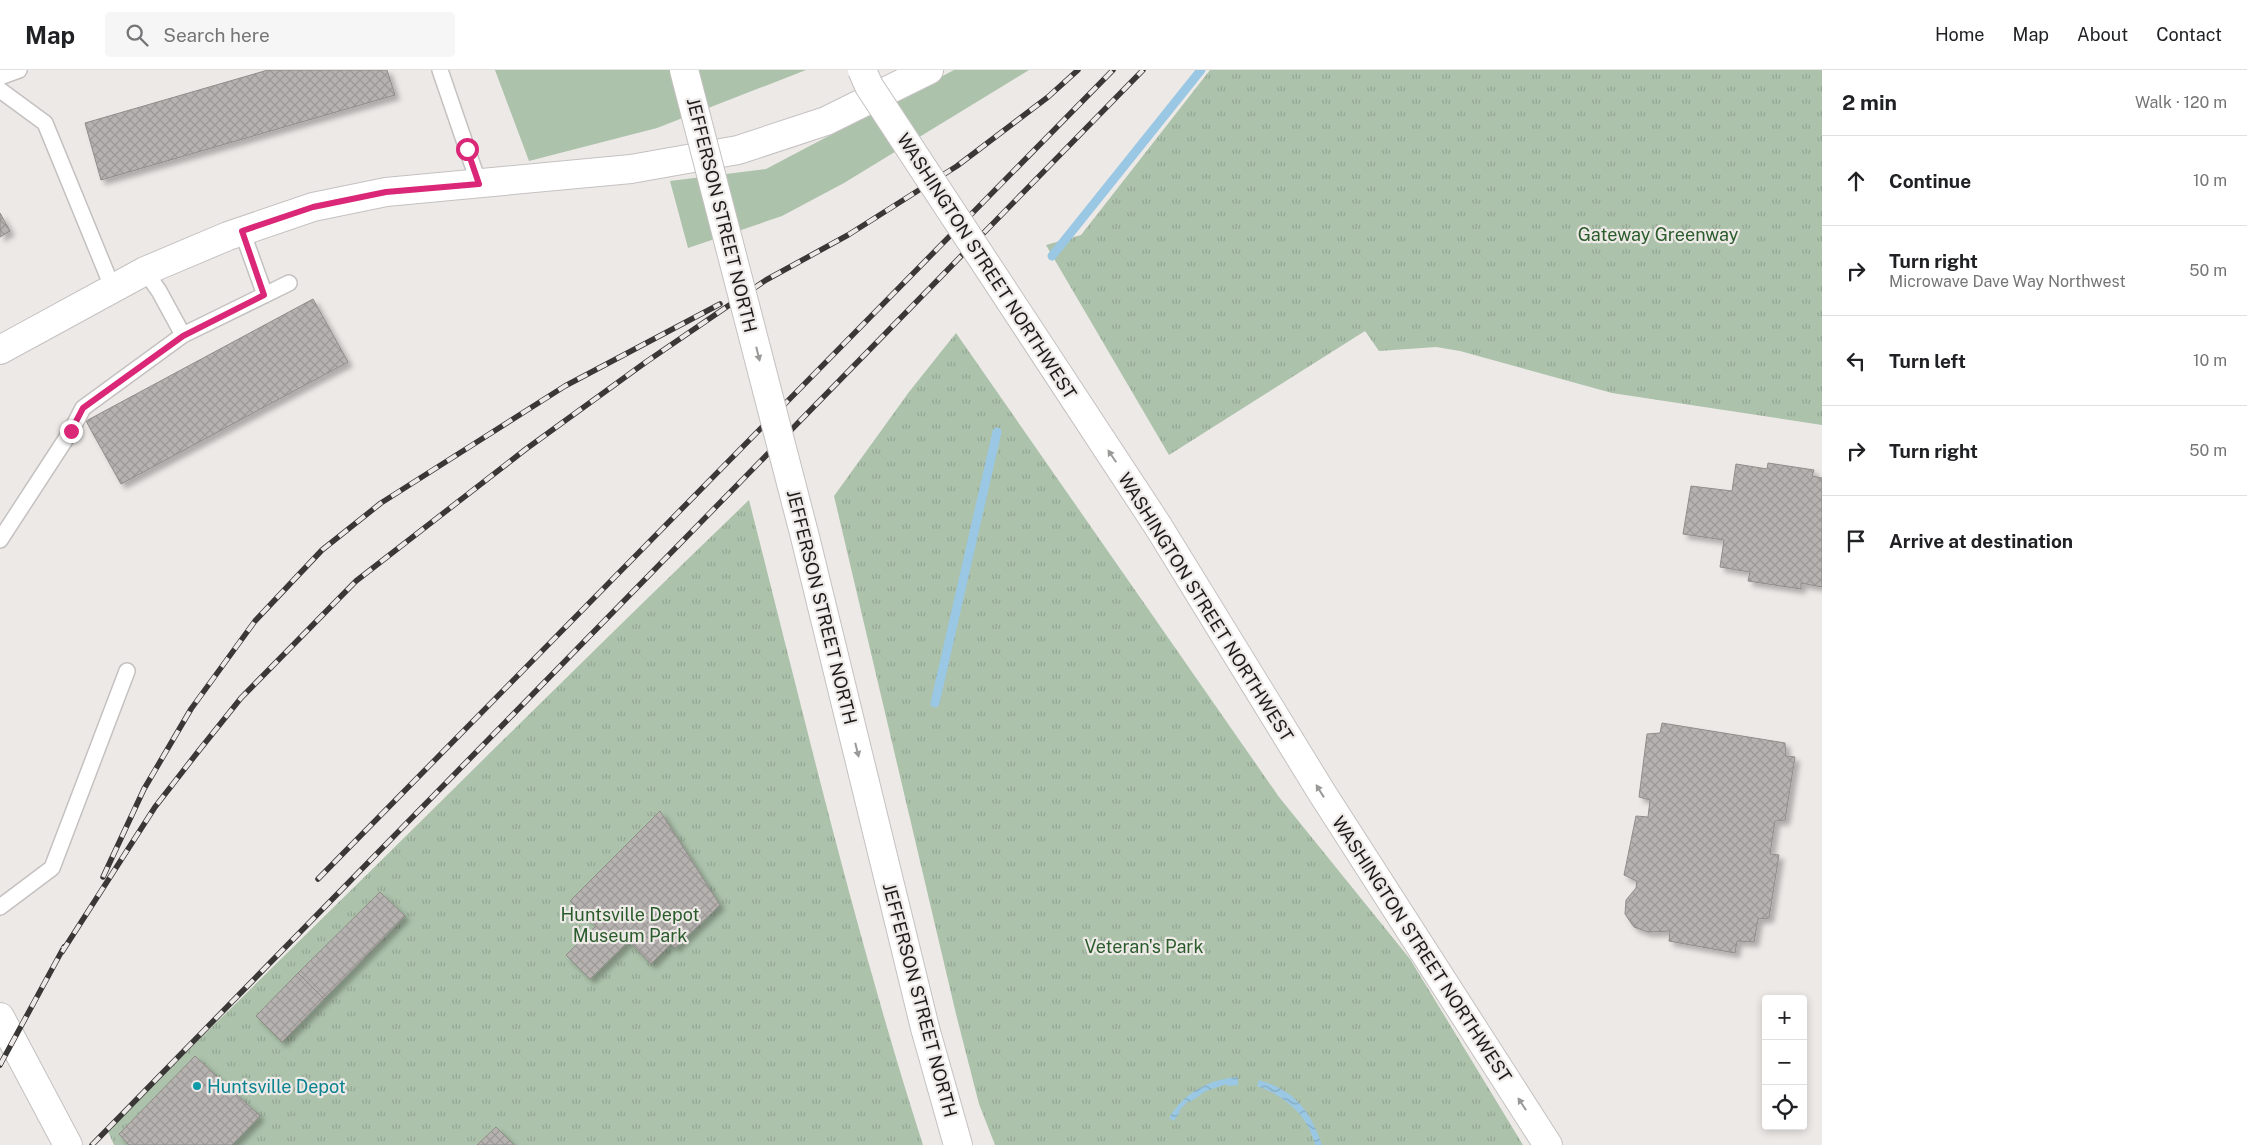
<!DOCTYPE html>
<meta charset="utf-8">
<style>
:root{--surface:#fff;--page:#f6f6f6;--text:#202124;--muted:#757577;--line:#e0e0e0}
body{margin:0;font-family:"Public Sans",sans-serif;background:var(--page);color:var(--text)}
.controls{position:absolute;right:15px;bottom:15px;display:grid;overflow:hidden;border-radius:5px;box-shadow:0 2px 8px #0003}
.controls button{width:45px;height:45px;display:grid;place-items:center;padding:0;border:0;border-bottom:1px solid var(--line);background:var(--surface);color:var(--text);font:25px sans-serif}
.stop{position:absolute;width:15px;height:15px;margin:-11px;border:4px solid #db2777;border-radius:50%;background:#fff}
.stop.end{background:#db2777;border-color:#fff;box-shadow:0 1px 5px #0008}
.list{margin:0;padding:0;list-style:none}
h2{display:flex;justify-content:space-between;align-items:center;height:65px;margin:0;padding:0 20px;font-size:21px}
h2 small{font-size:16px;font-weight:400;color:var(--muted)}
.list li{display:grid;grid-template-columns:32px 1fr auto;gap:15px;align-items:center;box-sizing:border-box;height:90px;padding:0 20px;border-top:1px solid var(--line)}
.list b{display:block;font-size:19px;white-space:nowrap}
.list p{margin:0;font-size:16px;white-space:nowrap;color:var(--muted)}
.list em{font-size:16px;font-style:normal;color:var(--muted)}
.icon{flex:none;width:28px;height:28px;fill:none;stroke:currentColor;stroke-width:2;stroke-linecap:round;stroke-linejoin:round}
.map{position:relative;flex:none;width:1822px;height:1075px;overflow:hidden}
header{display:flex;align-items:center;gap:30px;box-sizing:border-box;height:70px;padding:0 25px;background:var(--surface);border-bottom:1px solid var(--line)}
header strong{font-size:24px}
nav{display:flex;gap:28px;margin-inline-start:auto;font-size:18px}
.search{width:350px;height:45px;background:var(--page);display:flex;align-items:center;gap:12px;box-sizing:border-box;padding:0 18px;border-radius:5px;color:var(--muted);font-size:19px}
main{display:flex}
aside{flex:1;background:var(--surface)}
.map>svg:first-child{display:block}
.green{fill:#acc2ab}
.park{fill:url(#park-tufts)}
.water{fill:url(#water-waves)}
.lines{fill:none;stroke-linecap:round;stroke-linejoin:round}
.stream{stroke:#9ac7e3;stroke-width:9}
.building{fill:url(#building-cross-hatch);stroke:#908c8a;filter:url(#shadow)}
.lane-casing{stroke:#c5c1c0;stroke-width:18}
.street-casing{stroke:#c5c1c0;stroke-width:30}
.secondary-casing{stroke:#c5c1c0;stroke-width:30}
.lane{stroke:#fff;stroke-width:15}
.street{stroke:#fff;stroke-width:28}
.secondary{stroke:#fff;stroke-width:28}
.rail-casing{stroke:#3a3837;stroke-width:5.5}
.rail{stroke:#ede9e7;stroke-width:4;stroke-dasharray:11;stroke-linecap:butt}
.secondary-bridge-casing{stroke:#c5c1c0;stroke-width:30;stroke-linecap:butt}
.secondary-bridge{stroke:#fff;stroke-width:28}
.oneway{fill:#999998}
.route{stroke:#db2777;stroke-width:6}
.culture-dot{fill:#0f9aa8;stroke:#ede9e7;stroke-width:2}
.labels{text-anchor:middle;dominant-baseline:central;stroke-width:4.5;stroke-linejoin:round;paint-order:stroke}
.street-label{font-size:18px;fill:#1d1c1b;stroke:#ede9e7}
.park-label{font-size:18px;fill:#2a5b2b;stroke:#ede9e7}
.culture-label{font-size:18px;fill:#0d838f;stroke:#ede9e7;text-anchor:start}
</style>
<header>
<strong>Map</strong>
<div class="search"><svg class="icon" aria-label="search" viewBox="0 0 24 24"><circle cx="10" cy="10" r="6"/><path d="M15 15l6 6"/></svg>Search here</div>
<nav><a>Home</a><a>Map</a><a>About</a><a>Contact</a></nav>
</header>
<main>
<div class="map">
<svg width="1822" height="1075" viewBox="0 0 1822 1075">
<defs>
<pattern id="park-tufts" width="24" height="20" patternUnits="userSpaceOnUse" patternTransform="scale(1.25)"><rect width="24" height="20" fill="#acc2ab"/><path d="M3 7l-1-3M5 7V3M7 7l1-3M15 17l-1-3M17 17v-4M19 17l1-3" fill="none" stroke="#94a693"/></pattern>
<pattern id="water-waves" width="16" height="10" patternUnits="userSpaceOnUse" patternTransform="scale(1.25)"><rect width="16" height="10" fill="#9ac7e3"/><path d="M0 5q4-4 8 0t8 0" fill="none" stroke="#84aac2"/></pattern>
<pattern id="building-cross-hatch" width="8" height="8" patternUnits="userSpaceOnUse" patternTransform="scale(1.25)"><rect width="8" height="8" fill="#b5b2b0"/><path d="M0 0l8 8M0 8l8-8" fill="none" stroke="#9b9897"/></pattern>
<filter id="shadow"><feDropShadow dx="4.5" dy="4.5" stdDeviation="2.5" flood-color="#0004"/></filter>
</defs>
<rect width="100%" height="100%" fill="#ede9e7"/>
<path class="green" d="M 495,0 L 806,0 L 657,58 L 529,91 Z
M 954,0 L 1029,0 L 844,113 L 782,146 L 688,178 L 670,111 L 766,99 Z"/>
<path class="park" d="M 1210,0 L 1822,0 L 1822,355 L 1612,323 L 1460,281 L 1436,277 L 1379,281 L 1365,261 L 1169,385 L 1046,175 L 1081,165 Z
M 956,263 L 1279,727 L 1410,889 L 1523,1075 L 995,1075 L 979,1034 L 956,944 L 834,426 L 909,322 Z
M 749,430 C 804,646 855,863 923,1075 L 114,1075 L 107,1059 C 322,851 533,638 749,430 Z"/>
<path class="water" d="M 1238,1007 L 1238,1015 L 1227,1016 L 1227,1014 L 1206,1021 L 1190,1032 L 1188,1031 L 1179,1041 L 1180,1042 L 1174,1051 L 1169,1048 C 1184,1023 1209,1009 1238,1007 Z
M 1259,1010 C 1295,1021 1310,1040 1322,1075 L 1315,1075 C 1308,1045 1285,1026 1257,1016 Z"/>
<g class="lines">
<path class="stream" d="M 1052,186 L 1201,0
M 935,633 L 997,362"/>
</g>
<path class="building" d="M 268,0 L 387,0 L 395,25 L 101,110 L 85,53 Z
M 0,143 L 10,161 L 0,167 Z
M 313,229 L 348,292 L 121,414 L 86,351 Z
M 1768,393 L 1814,400 L 1812,406 L 1822,408 L 1822,517 L 1801,513 L 1801,519 L 1748,511 L 1750,502 L 1720,497 L 1724,470 L 1683,464 L 1691,416 L 1732,421 L 1736,394 L 1767,399 Z
M 1662,653 L 1785,673 L 1786,686 L 1795,687 L 1785,750 L 1775,751 L 1770,784 L 1779,785 L 1769,848 L 1758,849 L 1754,872 L 1737,871 L 1735,883 L 1669,871 L 1670,861 L 1648,862 L 1634,857 L 1625,844 L 1626,830 L 1636,818 L 1637,811 L 1624,805 L 1636,746 L 1648,747 L 1650,730 L 1639,727 L 1647,664 L 1660,663 Z
M 660,741 L 720,835 L 675,878 L 671,874 L 651,894 L 629,871 L 590,909 L 566,885 L 596,856 L 570,831 Z
M 380,822 L 405,846 L 324,929 L 298,903 Z
M 298,903 L 324,929 L 282,972 L 256,946 Z
M 195,986 L 260,1046 L 232,1075 L 129,1075 L 119,1064 Z
M 496,1057 L 514,1075 L 477,1075 Z"/>
<g class="lines">
<defs>
<path id="lane" d="M 440,0 L 479,114
M 0,7 L 19,0
M 0,20 L 45,53 L 113,219
M 242,161 L 265,225
M 145,201 L 159,221 L 183,265 L 289,213
M 0,470 L 71,361 L 83,338 L 183,265
M 0,837 L 52,798 L 127,601"/>
<path id="street" d="M 0,280 L 145,201 L 228,166 L 313,137 L 386,122 L 631,99 L 738,80 L 826,51 L 929,0"/>
<path id="secondary" d="M 1158,456 L 1322,723 L 1548,1075
M 0,947 L 68,1075
M 925,958 L 958,1075"/>
</defs>
<use href="#lane" class="lane-casing"/>
<use href="#street" class="street-casing"/>
<use href="#secondary" class="secondary-casing"/>
<use href="#lane" class="lane"/>
<use href="#street" class="street"/>
<use href="#secondary" class="secondary"/>
<defs>
<path id="rail" d="M 103,807 L 144,719 L 191,639 L 255,551 L 322,480 L 381,433 L 565,316 L 720,234
M 318,809 L 1113,0
M 62,882 L 155,737 L 197,683 L 241,628 L 356,511 L 526,379 L 646,292 L 766,210 L 848,165 L 957,96 L 1048,27 L 1078,0
M 0,995 L 64,877
M 92,1075 L 1143,0"/>
</defs>
<use href="#rail" class="rail-casing"/>
<use href="#rail" class="rail"/>
<defs>
<path id="secondary-bridge" d="M 684,0 L 805,467 L 925,958
M 862,0 L 869,16 L 1158,456"/>
</defs>
<use href="#secondary-bridge" class="secondary-bridge-casing"/>
<use href="#secondary-bridge" class="secondary-bridge"/>
</g>
<defs><path id="oneway-solid" d="M-6-.8H1V-3.2L6.5 0L1 3.2V.8H-6Z" transform="scale(1.25)"/></defs>
<g class="oneway">
<use href="#oneway-solid" transform="translate(758 284) rotate(76)"/>
<use href="#oneway-solid" transform="translate(1112 386) rotate(-124)"/>
<use href="#oneway-solid" transform="translate(857 680) rotate(76)"/>
<use href="#oneway-solid" transform="translate(1320 721) rotate(-122)"/>
<use href="#oneway-solid" transform="translate(1522 1034) rotate(-123)"/>
</g>
<g class="lines">
<path class="route" d="M 71,361 L 83,338 L 183,266 L 264,225 L 242,161 L 313,137 L 386,122 L 479,114 L 467,79"/>
</g>
<circle class="culture-dot" cx="197" cy="1016" r="5"/>
<g class="labels">
<g class="street-label">
<text transform="translate(722 145) rotate(76)">JEFFERSON STREET NORTH</text>
<text transform="translate(987 196) rotate(57)">WASHINGTON STREET NORTHWEST</text>
<text transform="translate(822 537) rotate(76)">JEFFERSON STREET NORTH</text>
<text transform="translate(1206 537) rotate(58)">WASHINGTON STREET NORTHWEST</text>
<text transform="translate(1422 879) rotate(57)">WASHINGTON STREET NORTHWEST</text>
<text transform="translate(920 930) rotate(75)">JEFFERSON STREET NORTH</text>
</g>
<g class="park-label">
<text x="1658" y="164">Gateway Greenway</text>
<text x="630" y="844">Huntsville Depot<tspan x="630" dy="21">Museum Park</tspan></text>
<text x="1144" y="876">Veteran's Park</text>
</g>
<g class="culture-label">
<text x="207" y="1016">Huntsville Depot</text>
</g>
</g>
</svg>
<div class="controls">
<button>+</button>
<button>−</button>
<button><svg class="icon" aria-label="locate" viewBox="0 0 24 24"><circle cx="12" cy="12" r="6"/><path d="M12 2v4M12 18v4M2 12h4M18 12h4"/></svg></button>
</div>
<div class="stop" style="left:467px;top:79px"></div>
<div class="stop end" style="left:71px;top:361px"></div>
</div>
<aside>
<h2>2 min<small>Walk · 120 m</small></h2>
<ul class="list">
<li><svg class="icon" aria-label="ahead" viewBox="0 0 24 24"><path d="M12 20V5M6 11l6-6 6 6"/></svg><div><b>Continue</b></div><em>10 m</em></li>
<li><svg class="icon" aria-label="right" viewBox="0 0 24 24"><path d="M7 20v-9h11M14 6l5 5-5 5"/></svg><div><b>Turn right</b><p>Microwave Dave Way Northwest</p></div><em>50 m</em></li>
<li><svg class="icon" aria-label="left" viewBox="0 0 24 24"><path d="M17 20v-9H6M10 6l-5 5 5 5"/></svg><div><b>Turn left</b></div><em>10 m</em></li>
<li><svg class="icon" aria-label="right" viewBox="0 0 24 24"><path d="M7 20v-9h11M14 6l5 5-5 5"/></svg><div><b>Turn right</b></div><em>50 m</em></li>
<li><svg class="icon" aria-label="arrive" viewBox="0 0 24 24"><path d="M6 21V4h12l-3 4 3 4H6"/></svg><div><b>Arrive at destination</b></div></li>
</ul>
</aside>
</main>
